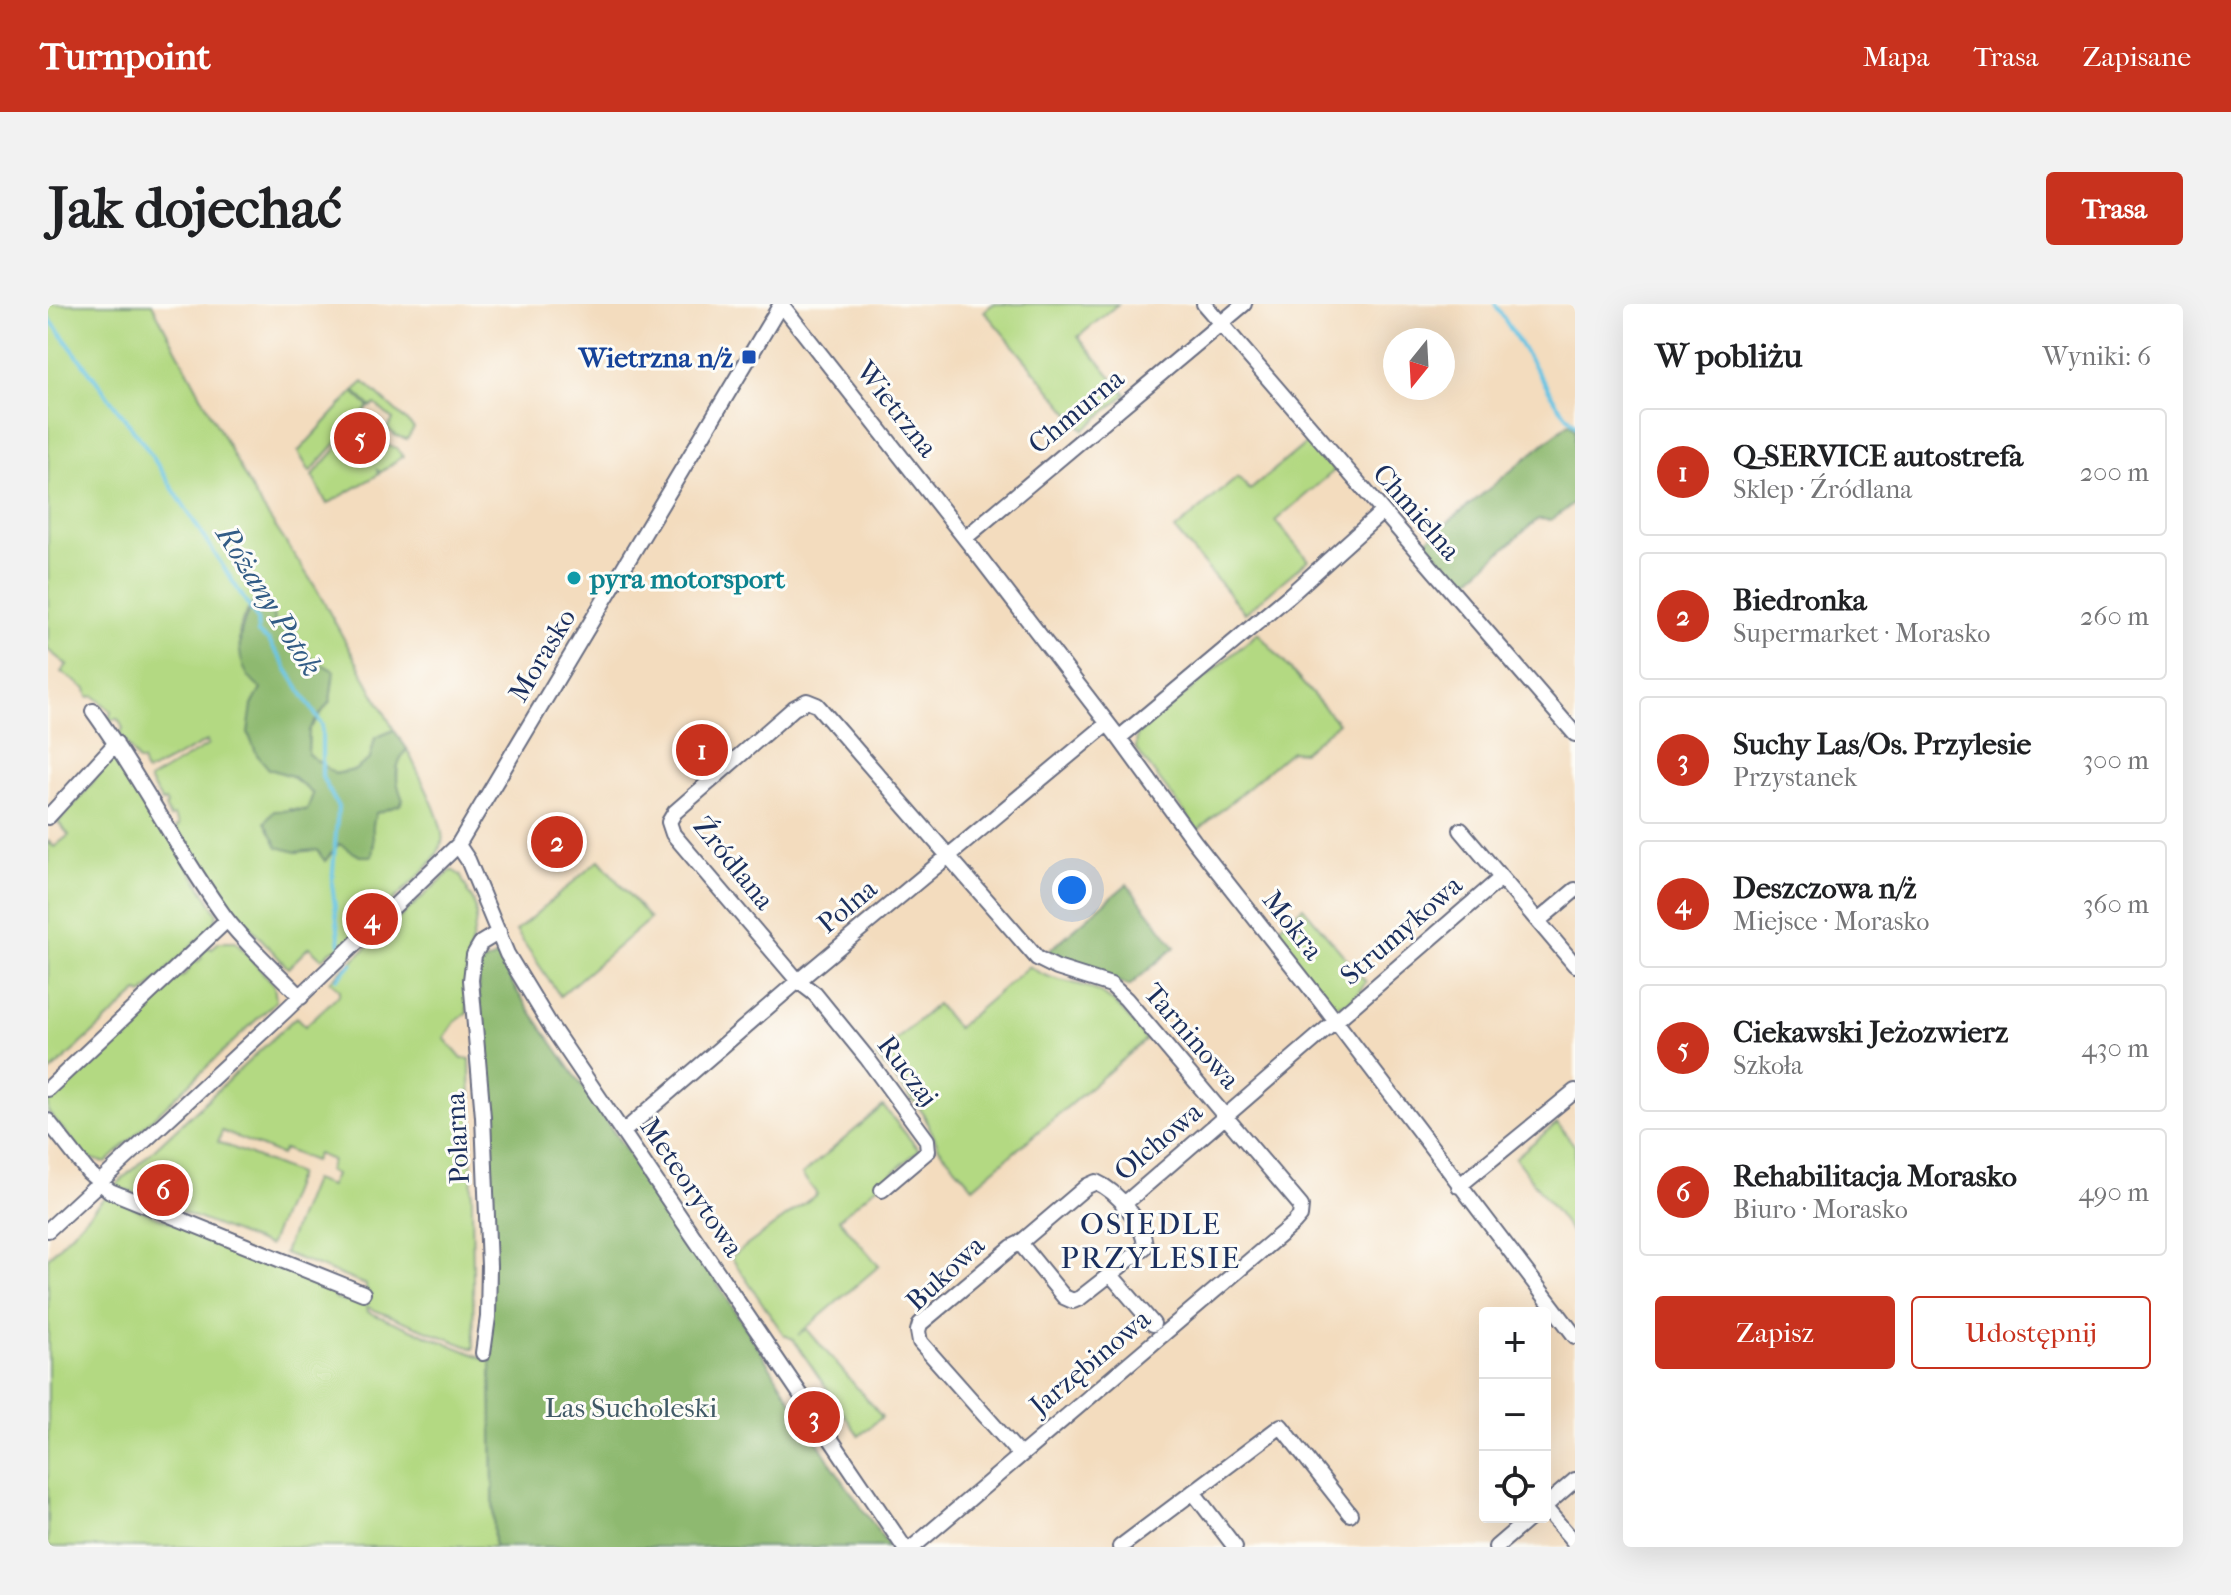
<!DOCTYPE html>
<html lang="pl">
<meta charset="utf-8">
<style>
:root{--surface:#fff;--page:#f2f2f2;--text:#202124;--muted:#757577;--line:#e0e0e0;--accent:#c8321e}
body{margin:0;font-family:"IM FELL French Canon",serif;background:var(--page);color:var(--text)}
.controls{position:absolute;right:24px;bottom:24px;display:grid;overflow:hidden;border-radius:8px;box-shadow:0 8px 32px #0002}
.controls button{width:72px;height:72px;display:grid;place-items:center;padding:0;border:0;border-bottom:2px solid var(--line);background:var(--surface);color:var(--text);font:40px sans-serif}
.compass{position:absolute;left:1335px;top:24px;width:72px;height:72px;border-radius:50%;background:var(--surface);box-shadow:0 8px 32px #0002;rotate:198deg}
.you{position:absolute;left:1024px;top:586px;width:28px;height:28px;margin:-20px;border:6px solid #fff;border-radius:50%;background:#1a73e8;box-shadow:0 0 0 12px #1a73e833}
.badge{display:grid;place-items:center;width:52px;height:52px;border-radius:50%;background:var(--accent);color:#fff;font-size:26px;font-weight:700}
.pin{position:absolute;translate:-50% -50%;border:4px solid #fff;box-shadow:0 2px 8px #0006}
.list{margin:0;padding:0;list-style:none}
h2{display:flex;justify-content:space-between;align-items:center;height:104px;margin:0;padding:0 32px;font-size:34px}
h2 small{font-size:26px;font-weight:400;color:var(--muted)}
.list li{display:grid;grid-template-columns:52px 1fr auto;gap:24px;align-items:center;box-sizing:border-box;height:128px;margin:0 16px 16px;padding:0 16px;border:2px solid var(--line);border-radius:8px}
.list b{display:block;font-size:30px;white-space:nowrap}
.list p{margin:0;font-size:26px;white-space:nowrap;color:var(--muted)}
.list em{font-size:26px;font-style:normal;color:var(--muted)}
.actions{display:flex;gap:16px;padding:24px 32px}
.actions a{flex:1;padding:18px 0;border:2px solid var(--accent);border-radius:8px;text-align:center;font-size:28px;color:var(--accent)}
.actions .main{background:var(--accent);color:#fff}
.icon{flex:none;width:44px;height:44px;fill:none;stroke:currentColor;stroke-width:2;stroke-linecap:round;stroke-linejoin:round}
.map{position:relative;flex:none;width:1527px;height:1243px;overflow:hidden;border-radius:8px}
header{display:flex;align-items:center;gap:48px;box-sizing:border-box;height:112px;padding:0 40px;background:var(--accent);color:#fff}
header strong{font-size:38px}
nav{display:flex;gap:44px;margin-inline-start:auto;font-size:28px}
.intro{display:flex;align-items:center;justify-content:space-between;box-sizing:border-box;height:192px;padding:0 48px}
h1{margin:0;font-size:56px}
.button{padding:20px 36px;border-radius:8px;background:var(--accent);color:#fff;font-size:28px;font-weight:700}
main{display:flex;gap:48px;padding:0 48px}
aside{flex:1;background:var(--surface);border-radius:8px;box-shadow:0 8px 32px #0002}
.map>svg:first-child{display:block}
.green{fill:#b3d982;stroke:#678470;stroke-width:2}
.forest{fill:#8eb970;stroke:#547467;stroke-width:2}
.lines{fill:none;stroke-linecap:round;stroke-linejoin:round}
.stream{stroke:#66c4e4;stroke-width:4}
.minor-casing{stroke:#676c80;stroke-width:18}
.minor{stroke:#fff;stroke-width:14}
.transit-dot{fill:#1a4fb4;stroke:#fdfcf7;stroke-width:3}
.culture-dot{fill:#0f9aa8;stroke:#fdfcf7;stroke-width:3}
.labels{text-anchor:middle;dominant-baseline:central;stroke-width:6;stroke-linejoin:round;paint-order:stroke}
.transit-label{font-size:28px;font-weight:bold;fill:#164399;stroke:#fdfcf7;text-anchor:end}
.street-label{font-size:28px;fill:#1b2f5e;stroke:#fdfcf7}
.culture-label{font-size:28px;font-weight:bold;fill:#0d838f;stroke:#fdfcf7;text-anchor:start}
.park-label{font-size:28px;fill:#415a67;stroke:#fdfcf7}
.water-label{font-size:30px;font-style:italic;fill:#325c86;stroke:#fdfcf7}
.neighbourhood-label{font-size:30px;letter-spacing:2px;fill:#1b2f5e;stroke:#fdfcf7}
</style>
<header>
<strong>Turnpoint</strong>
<nav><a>Mapa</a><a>Trasa</a><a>Zapisane</a></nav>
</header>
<div class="intro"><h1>Jak dojechać</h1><a class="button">Trasa</a></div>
<main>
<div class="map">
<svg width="1527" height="1243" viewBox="0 0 1527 1243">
<rect width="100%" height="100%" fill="#fdfcf7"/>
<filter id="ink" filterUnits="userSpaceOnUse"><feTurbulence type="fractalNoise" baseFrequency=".0125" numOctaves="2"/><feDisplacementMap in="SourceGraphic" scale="16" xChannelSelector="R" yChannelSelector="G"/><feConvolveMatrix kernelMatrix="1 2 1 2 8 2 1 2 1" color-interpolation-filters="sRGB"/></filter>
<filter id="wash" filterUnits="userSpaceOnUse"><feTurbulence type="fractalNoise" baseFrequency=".006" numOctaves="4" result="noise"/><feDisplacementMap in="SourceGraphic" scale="32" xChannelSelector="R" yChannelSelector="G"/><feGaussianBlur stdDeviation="1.8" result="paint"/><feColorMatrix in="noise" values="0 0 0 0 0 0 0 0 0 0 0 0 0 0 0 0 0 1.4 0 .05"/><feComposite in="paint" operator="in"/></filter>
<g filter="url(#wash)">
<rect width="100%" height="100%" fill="#f3dcbe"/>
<path class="green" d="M 0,0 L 104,0 L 207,192 L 268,284 L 346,426 L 327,434 L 322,455 L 307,466 L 286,470 L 260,450 L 261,426 L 282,397 L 286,367 L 248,345 L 227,319 L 224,308 L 212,293 C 180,320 188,358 214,385 L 204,401 L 221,465 L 244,472 L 265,490 L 259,506 L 241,505 L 248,548 L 292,540 L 312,552 L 326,543 C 322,530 323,522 328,509 L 338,505 L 349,481 L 350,455 L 359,445 C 367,463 399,522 394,538 C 388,561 359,582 342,599 L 337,598 L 312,622 L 313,625 L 294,645 L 284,646 L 274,655 L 261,643 L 240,664 L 175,593 L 145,548 L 143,549 L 128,524 L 131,521 L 126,512 L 122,514 L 117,503 L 119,501 L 117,497 L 114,498 L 101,476 L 160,441 L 159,437 L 98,469 L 94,457 L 90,457 L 72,430 L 75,424 L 70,415 L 61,416 L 63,407 L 46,392 L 40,393 L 38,385 L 13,368 L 19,361 L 0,346 Z
M 945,0 L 1070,0 L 1030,33 L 1078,90 L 1036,126 L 936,7 Z
M 316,78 L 366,124 L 359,135 L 348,132 L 339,124 L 345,116 L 327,100 L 323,103 L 306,87 Z
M 305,88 L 321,103 C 301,124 282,146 262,168 L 250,148 Z
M 299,133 L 324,156 L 339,141 L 349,144 L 355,152 L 333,168 L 329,166 L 331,170 L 279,200 L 264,172 Z
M 1262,136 L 1287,166 L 1227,217 L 1260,256 L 1197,309 L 1127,226 L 1190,173 L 1202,186 Z
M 1210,329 L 1290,419 L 1255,448 L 1243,447 L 1150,526 L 1088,445 L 1089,431 Z
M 62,456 L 68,456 L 79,463 L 169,609 L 167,619 L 95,690 L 90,688 L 0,770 L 0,537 L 6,543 L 21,531 L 10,518 L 33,493 Z
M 551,556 L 602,615 L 512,692 L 468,627 Z
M 404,566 L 412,571 L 420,587 L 419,588 C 437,605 423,634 420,656 C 417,674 418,691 419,709 L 407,718 L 396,734 L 414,755 L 422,755 L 426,1045 L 319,1003 L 320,1008 L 443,1057 L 446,1243 L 0,1243 L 0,954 L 58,892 L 286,983 L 287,994 L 298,998 L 302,989 L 319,996 L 318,981 L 236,949 L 265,876 L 282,882 L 287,870 L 280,867 L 284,856 L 269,850 L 266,857 L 236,845 L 233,851 L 174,827 L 170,838 L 250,870 L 221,942 L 67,882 L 248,713 L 257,722 L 291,691 L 292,686 L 282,677 Z
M 1255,603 L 1318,678 C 1311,687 1303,701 1290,701 C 1272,702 1237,642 1228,626 Z
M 171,638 L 188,638 L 226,681 L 228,697 L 58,859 L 38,853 L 0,808 L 0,791 L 4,788 L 13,787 L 16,784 L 15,778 L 29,764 L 33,767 L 121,685 L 129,672 L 134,673 L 142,665 L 141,662 L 146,657 L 149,658 L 154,654 L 152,651 L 160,643 L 163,645 Z
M 981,662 C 1000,677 1021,676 1042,684 C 1068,694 1082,715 1098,736 L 925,883 L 891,844 L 875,809 L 829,753 L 889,700 L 909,724 Z
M 835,802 L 871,846 L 791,915 L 831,962 L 750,1031 L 759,1025 L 834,1113 L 811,1132 L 745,1035 L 736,1031 L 683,953 L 769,890 L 754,871 Z
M 1509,819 L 1527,842 L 1527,933 L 1467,854 Z"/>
<path class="forest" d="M 1521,119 L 1527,125 L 1527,199 L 1503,216 L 1490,215 L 1411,284 L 1375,239 Z
M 212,292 L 224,308 L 227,319 L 248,328 L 248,345 L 286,367 L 282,397 L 261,426 L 260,450 L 287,470 L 307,466 L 322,455 L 327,434 L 346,426 L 359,445 C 345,461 347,477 355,496 L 352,501 L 328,509 C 321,527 328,536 324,552 L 312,552 L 291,540 L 277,557 L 269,546 L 248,548 L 230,543 L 217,518 L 226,507 L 259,506 L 265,490 L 244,472 L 221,465 L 209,451 L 200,429 L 204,401 L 213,385 C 182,363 188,317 212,292 Z
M 1079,580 L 1127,643 L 1081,682 L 997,650 Z
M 450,652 L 468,686 L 667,975 L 782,1158 L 841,1243 L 446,1243 L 439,813 L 429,661 Z"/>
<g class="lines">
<path class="stream" d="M 1447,0 L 1510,101 L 1527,121
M 0,13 L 96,140 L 209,315 L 210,329 L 221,337 L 274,421 L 274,473 L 290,503 L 284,580 L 292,641
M 289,675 L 304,659"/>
</g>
</g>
<g filter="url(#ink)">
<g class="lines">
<defs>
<path id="minor" d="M 733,0 L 923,242 L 1071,434 L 1146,537 L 1273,698 L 1527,1032
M 1156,0 L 1527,430
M 917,234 L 1196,0
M 45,407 C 93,473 129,547 177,613 C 198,641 228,667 253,693
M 1071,434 L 1242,291 L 1334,208
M 0,513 L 68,439
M 1413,526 L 1527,661
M 410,541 L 420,556 L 459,650 L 504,724 L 856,1243
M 1490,617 L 1527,586
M 0,785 L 179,616
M 0,817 L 40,868 L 62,887 L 315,989
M 575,828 L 750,677 L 1059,420
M 1048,878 C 1069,887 1096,919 1097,943 L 1032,994 L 1025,997 L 1016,993 L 972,939 L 1039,882 Z
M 1411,882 L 1527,787
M 834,886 L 880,847 L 879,836 L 819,754 L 767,690 L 750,677 L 625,530 L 621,518 L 627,508 L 746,404 L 759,397 L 769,401 L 989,654 L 1009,664 L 1063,681 L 1078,695 L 1253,902 L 1252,912 L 1246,919 L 865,1243
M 1075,901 L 1453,574
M 0,926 L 237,707 L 410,541 L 733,0
M 972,939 L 964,943 L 872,1020 L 870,1027 L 872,1038 L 972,1151
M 1063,971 L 1105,1020
M 435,1049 L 440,1013 L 441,962 L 435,813 L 423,676 L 426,651 L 433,639 L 451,628
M 1145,1188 L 1187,1243
M 1497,1202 L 1527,1176
M 1497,1204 L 1527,1239
M 1072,1243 L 1233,1122 L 1302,1210
M 1448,1243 L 1483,1213"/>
</defs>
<use href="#minor" class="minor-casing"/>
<use href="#minor" class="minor"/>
</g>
</g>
<rect class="transit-dot" x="693" y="45" width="16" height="16" rx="4"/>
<circle class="culture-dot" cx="526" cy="274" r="8"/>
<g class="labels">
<g class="transit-label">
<text x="685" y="53">Wietrzna n/ż</text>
</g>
<g class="street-label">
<text transform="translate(849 105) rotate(52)">Wietrzna</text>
<text transform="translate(1028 107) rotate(-40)">Chmurna</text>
<text transform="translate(1369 208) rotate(49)">Chmielna</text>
<text transform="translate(494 351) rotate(-59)">Morasko</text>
<text transform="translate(686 559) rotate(51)">Źródlana</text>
<text transform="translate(799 602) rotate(-40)">Polna</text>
<text transform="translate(1245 621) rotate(52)">Mokra</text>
<text transform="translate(1353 626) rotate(-41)">Strumykowa</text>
<text transform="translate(1144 732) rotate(49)">Tarninowa</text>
<text transform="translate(860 767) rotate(53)">Ruczaj</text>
<text transform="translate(409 834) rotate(-93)">Polarna</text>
<text transform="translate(1110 837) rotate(-40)">Olchowa</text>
<text transform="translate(644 883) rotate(56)">Meteorytowa</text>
<text transform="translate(897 969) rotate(-43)">Bukowa</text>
<text transform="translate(1042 1058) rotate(-40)">Jarzębinowa</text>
</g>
<g class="culture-label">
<text x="542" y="274">pyra motorsport</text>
</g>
<g class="park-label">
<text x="583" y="1103">Las Sucholeski</text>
</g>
<g class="water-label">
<text transform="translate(221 297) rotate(58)">Różany Potok</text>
</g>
<g class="neighbourhood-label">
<text x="1103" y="920">OSIEDLE<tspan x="1103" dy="34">PRZYLESIE</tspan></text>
</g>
</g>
</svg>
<div class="controls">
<button>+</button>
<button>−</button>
<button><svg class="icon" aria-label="locate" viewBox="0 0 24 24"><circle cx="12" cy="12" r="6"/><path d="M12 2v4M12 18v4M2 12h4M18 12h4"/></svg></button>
</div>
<svg class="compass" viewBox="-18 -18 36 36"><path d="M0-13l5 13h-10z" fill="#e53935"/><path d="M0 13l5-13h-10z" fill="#757577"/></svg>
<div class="you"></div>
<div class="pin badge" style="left:654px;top:446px">1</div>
<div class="pin badge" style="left:509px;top:538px">2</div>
<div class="pin badge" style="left:766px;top:1113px">3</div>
<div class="pin badge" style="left:324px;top:615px">4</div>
<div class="pin badge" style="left:312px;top:134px">5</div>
<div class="pin badge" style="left:115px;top:886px">6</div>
</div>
<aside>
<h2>W pobliżu<small>Wyniki: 6</small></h2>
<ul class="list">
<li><span class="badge">1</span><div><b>Q-SERVICE autostrefa</b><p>Sklep · Źródlana</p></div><em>200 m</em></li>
<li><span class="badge">2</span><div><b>Biedronka</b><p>Supermarket · Morasko</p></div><em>260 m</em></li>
<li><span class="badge">3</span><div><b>Suchy Las/Os. Przylesie</b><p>Przystanek</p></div><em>300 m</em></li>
<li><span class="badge">4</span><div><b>Deszczowa n/ż</b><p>Miejsce · Morasko</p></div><em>360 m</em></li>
<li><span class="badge">5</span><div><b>Ciekawski Jeżozwierz</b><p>Szkoła</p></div><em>430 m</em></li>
<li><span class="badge">6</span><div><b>Rehabilitacja Morasko</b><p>Biuro · Morasko</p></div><em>490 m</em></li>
</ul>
<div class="actions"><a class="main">Zapisz</a><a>Udostępnij</a></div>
</aside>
</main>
